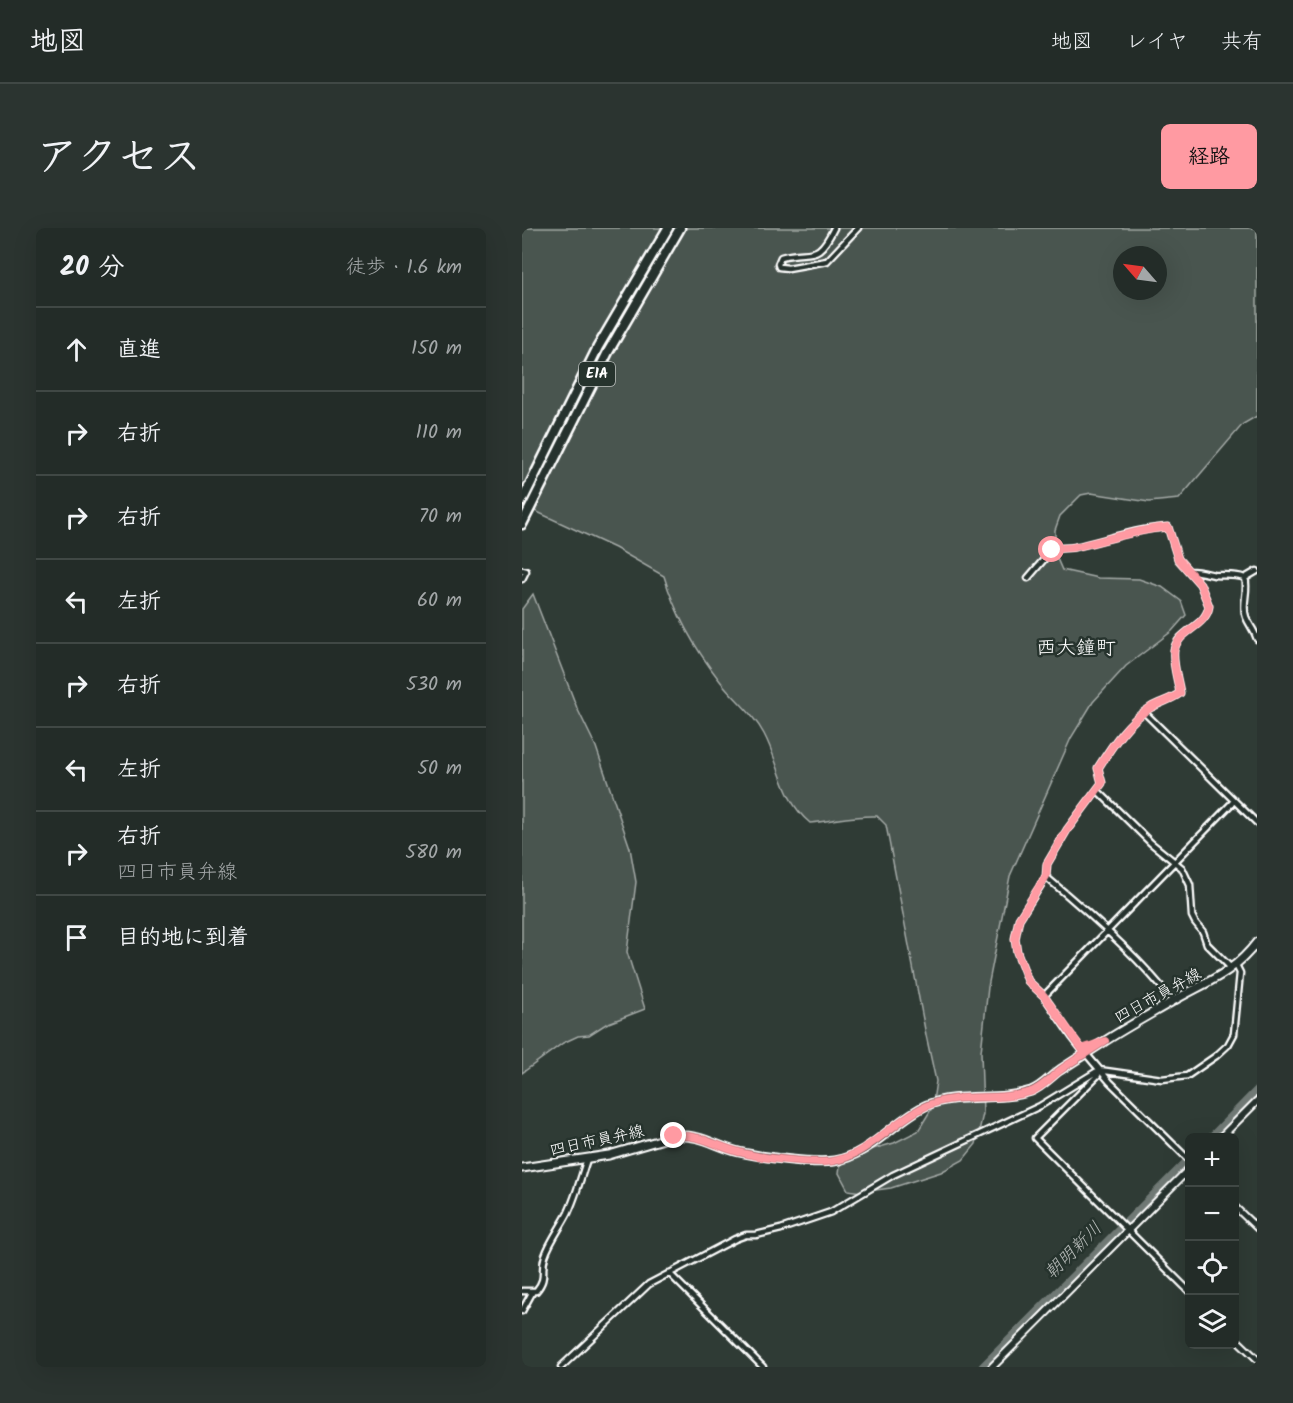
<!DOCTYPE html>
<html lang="ja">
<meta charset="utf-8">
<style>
:root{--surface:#232c28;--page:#2b3430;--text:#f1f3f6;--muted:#a3a7a8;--line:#404845;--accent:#ff9aa2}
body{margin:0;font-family:Kalam,"Klee One",sans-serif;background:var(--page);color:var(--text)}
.controls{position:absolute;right:18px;bottom:18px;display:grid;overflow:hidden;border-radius:9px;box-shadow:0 6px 24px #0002}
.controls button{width:54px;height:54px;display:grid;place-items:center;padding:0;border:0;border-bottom:2px solid var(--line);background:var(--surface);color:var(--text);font:30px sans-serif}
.compass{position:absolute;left:591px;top:18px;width:54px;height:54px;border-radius:50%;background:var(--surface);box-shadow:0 6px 24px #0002;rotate:298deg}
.stop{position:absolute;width:18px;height:18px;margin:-14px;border:4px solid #ff9aa2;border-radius:50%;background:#fff}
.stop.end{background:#ff9aa2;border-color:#fff;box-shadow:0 2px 6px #0008}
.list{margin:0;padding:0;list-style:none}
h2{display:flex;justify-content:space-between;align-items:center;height:78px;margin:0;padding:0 24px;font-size:26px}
h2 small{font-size:20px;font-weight:400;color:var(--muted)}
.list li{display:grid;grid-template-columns:39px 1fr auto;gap:18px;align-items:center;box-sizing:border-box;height:84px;padding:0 24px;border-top:2px solid var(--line)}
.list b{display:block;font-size:22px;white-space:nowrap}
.list p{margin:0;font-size:20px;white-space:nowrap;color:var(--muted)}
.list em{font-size:20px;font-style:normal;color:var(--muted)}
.icon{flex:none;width:33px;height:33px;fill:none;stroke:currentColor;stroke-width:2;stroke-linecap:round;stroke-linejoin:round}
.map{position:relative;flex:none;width:735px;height:1139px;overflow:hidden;border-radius:9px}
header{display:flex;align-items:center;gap:36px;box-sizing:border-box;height:84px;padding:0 30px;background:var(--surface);border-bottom:2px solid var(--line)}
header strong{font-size:28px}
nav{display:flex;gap:33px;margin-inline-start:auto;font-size:21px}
.intro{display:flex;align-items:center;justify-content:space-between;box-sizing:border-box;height:144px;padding:0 36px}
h1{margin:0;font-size:42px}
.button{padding:15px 27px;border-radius:9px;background:var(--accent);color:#111;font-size:21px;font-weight:700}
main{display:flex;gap:36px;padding:0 36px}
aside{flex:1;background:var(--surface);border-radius:9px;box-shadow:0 6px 24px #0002}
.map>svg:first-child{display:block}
.green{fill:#4a544f;stroke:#a4aaa7;stroke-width:1.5;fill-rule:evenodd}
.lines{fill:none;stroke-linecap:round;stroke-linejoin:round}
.river{stroke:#707975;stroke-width:9}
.street-casing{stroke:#fff;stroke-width:9}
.secondary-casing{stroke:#fff;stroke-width:10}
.primary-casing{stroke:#fff;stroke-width:11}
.highway-casing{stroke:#fff;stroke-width:13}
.street{stroke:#26332d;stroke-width:4.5}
.secondary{stroke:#26332d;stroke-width:6}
.primary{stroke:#26332d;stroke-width:7}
.highway{stroke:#26332d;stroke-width:8}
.route{stroke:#ff9aa2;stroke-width:8}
.labels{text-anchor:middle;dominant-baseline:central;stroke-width:5;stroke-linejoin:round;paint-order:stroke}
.shield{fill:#26332d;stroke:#bec2c0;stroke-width:1.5}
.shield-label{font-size:15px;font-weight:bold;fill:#fff}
.street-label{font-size:16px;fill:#fff;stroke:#26332d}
.water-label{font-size:18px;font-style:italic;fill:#b8bcba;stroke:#26332d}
.quarter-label{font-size:20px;fill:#fff;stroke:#26332d}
</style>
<header>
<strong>地図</strong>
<nav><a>地図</a><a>レイヤ</a><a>共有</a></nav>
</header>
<div class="intro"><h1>アクセス</h1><a class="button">経路</a></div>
<main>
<aside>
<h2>20 分<small>徒歩 · 1.6 km</small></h2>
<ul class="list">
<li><svg class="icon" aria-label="ahead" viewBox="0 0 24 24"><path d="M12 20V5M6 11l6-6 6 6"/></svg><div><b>直進</b></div><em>150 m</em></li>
<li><svg class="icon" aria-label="right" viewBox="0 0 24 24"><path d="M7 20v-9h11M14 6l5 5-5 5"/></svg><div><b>右折</b></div><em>110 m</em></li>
<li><svg class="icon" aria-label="right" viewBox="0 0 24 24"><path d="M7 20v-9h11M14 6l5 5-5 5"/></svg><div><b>右折</b></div><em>70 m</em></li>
<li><svg class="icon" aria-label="left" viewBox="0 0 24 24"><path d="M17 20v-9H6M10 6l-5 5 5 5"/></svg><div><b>左折</b></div><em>60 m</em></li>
<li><svg class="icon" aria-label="right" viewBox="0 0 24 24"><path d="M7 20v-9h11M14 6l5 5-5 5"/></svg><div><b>右折</b></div><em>530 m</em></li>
<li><svg class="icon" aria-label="left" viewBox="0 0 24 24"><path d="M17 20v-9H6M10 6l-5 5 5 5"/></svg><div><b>左折</b></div><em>50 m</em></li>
<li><svg class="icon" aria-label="right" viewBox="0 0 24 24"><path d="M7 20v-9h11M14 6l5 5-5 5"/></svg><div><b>右折</b><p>四日市員弁線</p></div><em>580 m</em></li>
<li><svg class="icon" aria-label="arrive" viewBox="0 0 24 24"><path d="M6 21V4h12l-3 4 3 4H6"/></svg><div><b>目的地に到着</b></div></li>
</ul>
</aside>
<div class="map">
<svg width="735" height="1139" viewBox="0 0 735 1139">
<rect width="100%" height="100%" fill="#2f3b35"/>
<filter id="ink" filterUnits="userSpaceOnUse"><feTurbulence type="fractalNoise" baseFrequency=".0167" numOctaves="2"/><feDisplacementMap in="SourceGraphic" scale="12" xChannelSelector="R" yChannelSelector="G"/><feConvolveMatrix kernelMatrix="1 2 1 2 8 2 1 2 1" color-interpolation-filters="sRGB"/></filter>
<g filter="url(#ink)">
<path class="green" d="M 0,0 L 735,0 L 735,188 L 721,196 L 657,271 L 627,274 L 569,265 L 559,267 L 538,288 L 533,302 L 533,326 L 540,342 L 576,350 L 617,351 L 640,359 L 659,373 L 664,387 L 650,403 L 604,438 L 571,474 L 549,510 L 488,648 L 466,759 L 459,824 L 461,886 L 454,916 L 441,932 L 419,944 L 369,960 L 339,964 L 326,962 L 317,945 L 319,930 L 372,915 L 396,903 L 410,880 L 414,853 L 404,807 L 364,597 L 355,588 C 329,587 312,593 288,595 C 260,572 258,536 242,506 C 231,485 213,472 198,453 C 174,422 153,386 142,348 L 93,320 L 0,277 ZM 600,27 L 636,27 L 636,63 L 600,63 Z
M 11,366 L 55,480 L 74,519 L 108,620 L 114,654 L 105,724 L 123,781 L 84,796 L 67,807 L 56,808 L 41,815 L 0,845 L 0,381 Z"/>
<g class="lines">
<path class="river" d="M 689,910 L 735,863
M 461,1139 L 668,931"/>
<defs>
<path id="street" d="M 312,0 C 295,35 290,21 259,29 L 256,36 L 257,39 L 266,40 L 305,33 L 336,0
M 0,342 L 4,343 L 0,351
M 667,343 C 676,343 683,345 692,347 C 703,348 712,346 723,350 L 735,343
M 506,350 L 530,322 C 537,319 545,321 553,319 C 584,312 614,301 646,299 L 656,331 L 678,356 L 687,378 C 684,399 656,402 652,422 C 650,435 656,452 658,465 C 649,472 638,474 628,480 C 605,494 590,518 576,540 L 580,555 L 545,602 L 525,636 L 524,649 L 497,691 L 493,711 L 495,724 L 506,753 L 522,768 L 550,809 L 561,823
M 723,350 C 727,362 719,377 724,389 C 727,397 732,401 735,411
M 622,484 L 735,595
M 575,562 L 629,615 L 660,640 L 668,657 L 670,688 L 673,694 L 681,704 L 685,716 L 709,740
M 524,649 C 566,684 618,730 651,773
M 522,768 L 712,573
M 566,828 L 588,854 L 668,933
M 577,842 L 576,847 L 513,910 L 668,1064
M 712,978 L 735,1000
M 147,1045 L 241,1139
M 0,1063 L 14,1063 C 26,1049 18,1043 23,1028 C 28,1013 39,999 46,985 C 54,968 59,949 65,931
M 0,1083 L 11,1063
M 712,1109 L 735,1131
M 39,1139 L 127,1056 L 213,1011 L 224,1007 L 234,1007 L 259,1001 L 309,984 L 371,947 L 518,878 L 577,842 L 640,851 L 665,848 L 694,828 L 706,817 L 712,806 L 718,745 L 714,737"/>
<path id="secondary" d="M 698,910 L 735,873
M 470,1139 L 668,940"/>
<path id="primary" d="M 0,940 L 87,927 L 152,908 C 181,906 192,918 217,924 C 239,929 291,936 312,933 C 349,927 372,892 405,877 C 437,864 476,874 509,863 C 520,859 528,849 538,842 C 552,833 566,824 580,815 C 603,800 627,787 651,773 C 684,754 711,746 735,714"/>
<path id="highway" d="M 0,273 L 76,119 L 146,0
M 0,296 L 86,124 L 158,0"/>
</defs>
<use href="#street" class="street-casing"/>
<use href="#secondary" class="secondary-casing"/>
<use href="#primary" class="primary-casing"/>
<use href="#highway" class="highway-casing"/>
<use href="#street" class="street"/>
<use href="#secondary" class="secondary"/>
<use href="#primary" class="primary"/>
<use href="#highway" class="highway"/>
</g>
</g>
<g class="lines" filter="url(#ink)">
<path class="route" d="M 152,908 C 181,906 192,918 217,924 C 242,931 272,933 298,934 C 342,935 367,894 404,878 C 436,864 475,874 508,864 C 520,860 528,850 537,843 C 552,832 568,823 583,813 L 560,821 L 522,768 L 506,753 L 495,724 L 493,711 L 497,691 L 524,648 L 525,636 L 545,602 L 580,555 L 576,540 C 590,518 605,494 628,480 C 638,474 649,472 658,465 C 656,452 650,435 652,422 C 657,402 684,399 687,378 L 678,356 L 656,331 L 646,299 C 614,302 584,312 553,319 C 545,321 538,319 530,322"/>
</g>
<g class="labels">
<rect class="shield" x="57" y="134" width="36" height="24" rx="4.5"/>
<g class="shield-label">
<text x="75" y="146">E1A</text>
</g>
<g class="street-label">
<text transform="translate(636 768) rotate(-29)">四日市員弁線</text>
<text transform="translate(75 913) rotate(-12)">四日市員弁線</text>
</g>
<g class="water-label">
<text transform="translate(552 1023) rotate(-45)">朝明新川</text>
</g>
<g class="quarter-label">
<text x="554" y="421">西大鐘町</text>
</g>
</g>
</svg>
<div class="controls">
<button>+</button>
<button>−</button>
<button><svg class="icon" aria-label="locate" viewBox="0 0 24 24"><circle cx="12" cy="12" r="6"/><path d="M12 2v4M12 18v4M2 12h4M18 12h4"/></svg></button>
<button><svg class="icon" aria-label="layers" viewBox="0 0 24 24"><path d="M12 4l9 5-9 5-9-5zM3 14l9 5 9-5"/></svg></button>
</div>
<svg class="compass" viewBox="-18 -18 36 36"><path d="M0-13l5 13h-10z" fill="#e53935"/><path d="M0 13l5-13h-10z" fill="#a3a7a8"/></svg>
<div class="stop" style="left:530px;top:322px"></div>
<div class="stop end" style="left:152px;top:908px"></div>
</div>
</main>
